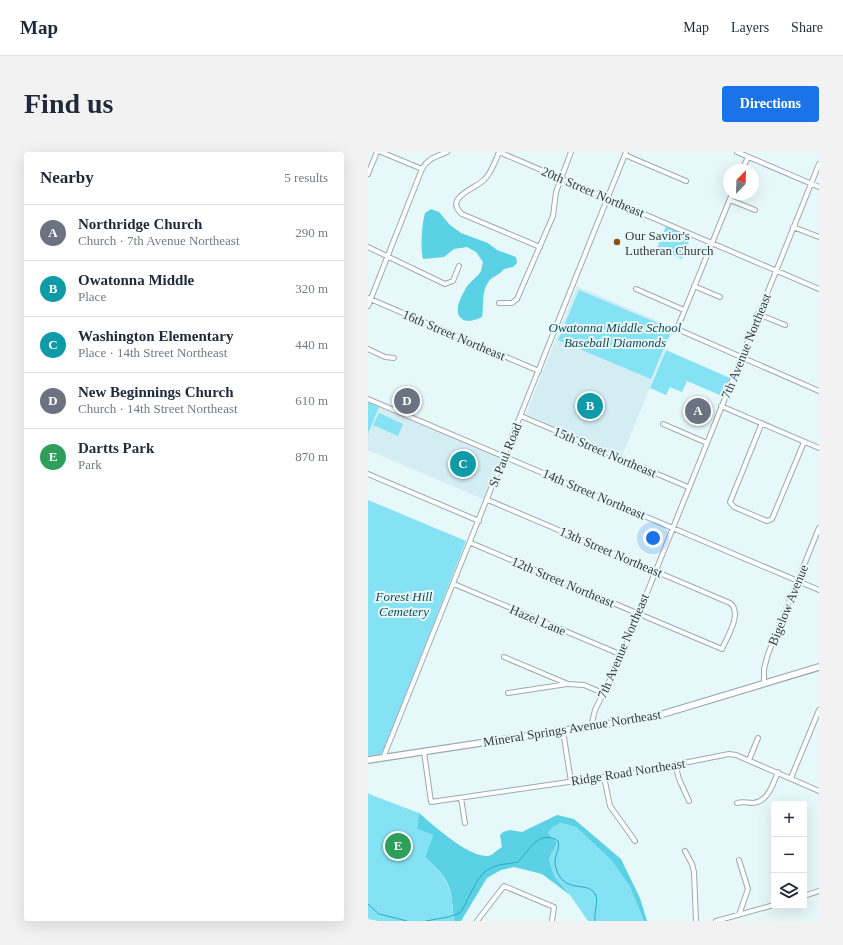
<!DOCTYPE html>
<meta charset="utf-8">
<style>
:root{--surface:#fff;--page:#f2f2f3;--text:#1f2937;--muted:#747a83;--line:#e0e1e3;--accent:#1a73e8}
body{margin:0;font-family:"Times New Roman",serif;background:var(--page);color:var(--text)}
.controls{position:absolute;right:12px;bottom:12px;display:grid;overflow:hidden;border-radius:4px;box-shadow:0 4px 16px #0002}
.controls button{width:36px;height:36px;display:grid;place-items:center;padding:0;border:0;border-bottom:1px solid var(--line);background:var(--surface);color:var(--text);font:20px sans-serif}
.compass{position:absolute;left:355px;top:12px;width:36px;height:36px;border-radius:50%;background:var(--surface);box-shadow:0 4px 16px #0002;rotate:23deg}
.you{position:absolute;left:285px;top:386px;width:14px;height:14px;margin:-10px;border:3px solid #fff;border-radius:50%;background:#1a73e8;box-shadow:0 0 0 6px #1a73e833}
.badge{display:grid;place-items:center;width:26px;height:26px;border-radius:50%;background:var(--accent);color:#fff;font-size:13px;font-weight:700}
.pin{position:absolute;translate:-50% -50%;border:2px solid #fff;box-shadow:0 1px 4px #0006}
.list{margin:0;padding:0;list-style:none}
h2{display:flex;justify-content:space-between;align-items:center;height:52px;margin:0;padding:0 16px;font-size:17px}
h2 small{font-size:13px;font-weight:400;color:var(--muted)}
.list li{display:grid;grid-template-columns:26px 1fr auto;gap:12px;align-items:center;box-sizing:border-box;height:56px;padding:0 16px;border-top:1px solid var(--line)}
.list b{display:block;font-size:15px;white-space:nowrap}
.list p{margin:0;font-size:13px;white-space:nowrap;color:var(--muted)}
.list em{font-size:13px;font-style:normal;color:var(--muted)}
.icon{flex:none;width:22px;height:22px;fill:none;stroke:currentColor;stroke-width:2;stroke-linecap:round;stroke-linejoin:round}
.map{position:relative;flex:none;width:451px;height:769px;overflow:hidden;border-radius:4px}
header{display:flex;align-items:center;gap:24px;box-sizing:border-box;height:56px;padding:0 20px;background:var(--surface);border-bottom:1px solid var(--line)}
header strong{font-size:19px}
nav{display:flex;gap:22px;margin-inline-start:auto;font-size:14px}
.intro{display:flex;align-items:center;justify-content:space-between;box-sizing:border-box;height:96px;padding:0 24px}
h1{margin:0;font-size:28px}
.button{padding:10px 18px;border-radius:4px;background:var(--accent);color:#fff;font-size:14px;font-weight:700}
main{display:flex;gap:24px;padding:0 24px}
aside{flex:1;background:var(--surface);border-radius:4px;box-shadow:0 4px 16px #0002}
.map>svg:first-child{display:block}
.built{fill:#d3edf2}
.green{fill:#85e2f4}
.forest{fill:#5bd1e6}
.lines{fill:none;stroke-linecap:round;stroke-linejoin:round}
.stream{stroke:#29aabf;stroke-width:1}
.minor-casing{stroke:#9baaad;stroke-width:6}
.major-casing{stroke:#9baaad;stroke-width:8}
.minor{stroke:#fff;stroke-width:4}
.major{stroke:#fff;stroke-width:5.5}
.poi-dot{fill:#8c500e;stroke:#e7f8fb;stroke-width:1.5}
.labels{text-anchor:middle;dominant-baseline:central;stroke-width:4;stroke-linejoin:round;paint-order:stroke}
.street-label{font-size:13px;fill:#363c3e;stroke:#e7f8fb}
.poi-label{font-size:13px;fill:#363c3e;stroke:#e7f8fb;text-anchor:start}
.park-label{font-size:13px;font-style:italic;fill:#134851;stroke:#e7f8fb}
</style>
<header>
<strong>Map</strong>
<nav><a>Map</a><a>Layers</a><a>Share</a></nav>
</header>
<div class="intro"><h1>Find us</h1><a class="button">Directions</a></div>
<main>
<aside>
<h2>Nearby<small>5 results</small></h2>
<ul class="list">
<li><span class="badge" style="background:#6b7280">A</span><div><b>Northridge Church</b><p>Church · 7th Avenue Northeast</p></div><em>290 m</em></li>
<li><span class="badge" style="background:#0f9aa8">B</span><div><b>Owatonna Middle</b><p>Place</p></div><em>320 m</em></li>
<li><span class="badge" style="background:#0f9aa8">C</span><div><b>Washington Elementary</b><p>Place · 14th Street Northeast</p></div><em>440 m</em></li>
<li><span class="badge" style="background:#6b7280">D</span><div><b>New Beginnings Church</b><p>Church · 14th Street Northeast</p></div><em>610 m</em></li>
<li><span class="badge" style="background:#2e9e5b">E</span><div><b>Dartts Park</b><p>Park</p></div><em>870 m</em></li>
</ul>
</aside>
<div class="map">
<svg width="451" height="769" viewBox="0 0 451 769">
<rect width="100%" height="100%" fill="#e7f8fb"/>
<path class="built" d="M 209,134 L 306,176 L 254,304 L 158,262 Z
M 11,255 L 130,306 L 131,309 L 115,347 L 0,298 L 0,282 Z"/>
<path class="green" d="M 298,74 L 323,85 L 314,107 L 289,96 Z
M 211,138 L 304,177 L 283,227 L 190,188 Z
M 298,198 L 362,226 L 354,244 L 319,229 L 314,240 L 302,235 L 298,243 L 282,236 Z
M 0,250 L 11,255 L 0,282 Z
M 11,261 L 35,272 L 30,284 L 5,273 Z
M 0,348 L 98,389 L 16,598 L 13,602 L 0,604 Z
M 0,640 L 1,642 L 51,661 L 49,677 L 65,683 L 57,705 C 82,729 83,735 86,769 L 10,769 L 0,767 Z
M 193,671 L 208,675 L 244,709 L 262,735 L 276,769 L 220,769 L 202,743 L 186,724 L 181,707 L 189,691 L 180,681 L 185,675 Z"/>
<path class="forest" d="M 63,57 L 71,60 L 82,73 L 93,81 L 120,91 L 129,98 L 148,105 L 149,111 L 145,115 L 136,117 C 132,123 125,124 121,129 C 113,139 116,153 114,165 C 107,168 101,171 94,167 C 84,160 94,143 98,136 C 102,129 109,126 113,119 C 114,116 114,113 115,110 L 108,100 L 99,95 L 86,97 L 76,105 L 55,107 C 52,96 54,72 57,61 Z
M 51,661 C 66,674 98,703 118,704 C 123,705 129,698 134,695 L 132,683 L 135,680 L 142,678 L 154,680 L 189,663 L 206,667 L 253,707 L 272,746 L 279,769 L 276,769 L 262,735 L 244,709 L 208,675 L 193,671 L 185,675 L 180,681 L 189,691 L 181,707 L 186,724 L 202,743 L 174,722 L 146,715 L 133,718 L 119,726 L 93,769 L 86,769 C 83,734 83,729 57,705 L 65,683 L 49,677 Z"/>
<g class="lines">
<path class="stream" d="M 0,752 L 11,762 L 39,769
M 58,769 L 80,765 L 92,761 C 101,748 106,728 119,718 C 128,712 140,712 150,710 C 160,700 171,676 190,689 C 193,698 184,705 188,716 C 196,744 222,727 228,744 C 230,750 226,761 227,769"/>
<defs>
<path id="minor" d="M 13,0 L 54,17
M 131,0 L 451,137
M 131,0 C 127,10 124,20 116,28 C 108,36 75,46 94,62 L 172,95
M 369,0 L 451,35
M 257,3 L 318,29
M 374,18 L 380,5
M 0,22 L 9,0
M 364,42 L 309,177 L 451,239
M 362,48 L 387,58
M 425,75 L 451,85
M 0,95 L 77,132 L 85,129 L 91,114
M 326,134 L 352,145
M 268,137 L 316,158
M 0,146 L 171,219
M 131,151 L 144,151 L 149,147 L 185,64 L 188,40 L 203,0
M 0,154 L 54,17 C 60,6 68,5 79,0
M 390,162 L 417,173
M 0,197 L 17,205 L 26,206
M 0,247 L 451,438
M 353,254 L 451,296
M 153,264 L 320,335
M 394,271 L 362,350 L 366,355 L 399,369 L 404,367 L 436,290
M 295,272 L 339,291
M 0,322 L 111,369
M 103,391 L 354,497 C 359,485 375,461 362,451 L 120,348
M 86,432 L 254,503
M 136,505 L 200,532 L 216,533 L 235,541
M 396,532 L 396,517 L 400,502 L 451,376
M 140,541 L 199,532
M 223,575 L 227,558 L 254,503 L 451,12
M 195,579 L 203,630
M 56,600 L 63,650 L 270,620 L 361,602 L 368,603 L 451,639
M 15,606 L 258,0
M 381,608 L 390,586
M 307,612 L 311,627 L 321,649
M 236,625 L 242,654 L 267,689
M 423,626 L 451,558
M 93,646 L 97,671
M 369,651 C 375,649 379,651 385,651 C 400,650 405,632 410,620
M 317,699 L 324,712 L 326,720 L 328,769
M 436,744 L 451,739
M 371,763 L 380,737 L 371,708
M 109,769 L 136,734 L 186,755 L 184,769
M 348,769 L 406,753"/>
<path id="major" d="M 0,608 L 285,565 L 451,515"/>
</defs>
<use href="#minor" class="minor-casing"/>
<use href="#major" class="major-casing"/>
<use href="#minor" class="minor"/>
<use href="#major" class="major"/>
</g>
<circle class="poi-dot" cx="249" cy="90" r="4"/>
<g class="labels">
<g class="street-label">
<text transform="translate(225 40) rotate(23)">20th Street Northeast</text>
<text transform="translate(86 183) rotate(23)">16th Street Northeast</text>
<text transform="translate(378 194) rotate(-68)">7th Avenue Northeast</text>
<text transform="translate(237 300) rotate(23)">15th Street Northeast</text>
<text transform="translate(137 303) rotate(-68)">St Paul Road</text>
<text transform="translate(226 342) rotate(23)">14th Street Northeast</text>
<text transform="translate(243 400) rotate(23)">13th Street Northeast</text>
<text transform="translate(195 430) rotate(23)">12th Street Northeast</text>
<text transform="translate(420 453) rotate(-68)">Bigelow Avenue</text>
<text transform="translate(170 468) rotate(23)">Hazel Lane</text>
<text transform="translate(255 494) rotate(-67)">7th Avenue Northeast</text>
<text transform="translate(204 576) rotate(-9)">Mineral Springs Avenue Northeast</text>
<text transform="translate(260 620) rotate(-9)">Ridge Road Northeast</text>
</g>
<g class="poi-label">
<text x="257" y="83">Our Savior's<tspan x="257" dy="15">Lutheran Church</tspan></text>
</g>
<g class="park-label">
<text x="247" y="175">Owatonna Middle School<tspan x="247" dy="15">Baseball Diamonds</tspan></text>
<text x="36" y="444">Forest Hill<tspan x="36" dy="15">Cemetery</tspan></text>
</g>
</g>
</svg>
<div class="controls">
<button>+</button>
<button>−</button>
<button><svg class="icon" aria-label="layers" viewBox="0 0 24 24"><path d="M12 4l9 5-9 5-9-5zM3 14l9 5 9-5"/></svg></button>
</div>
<svg class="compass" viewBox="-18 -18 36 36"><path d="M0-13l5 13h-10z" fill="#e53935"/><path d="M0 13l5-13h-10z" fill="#747a83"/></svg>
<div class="you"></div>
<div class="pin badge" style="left:330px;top:259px;background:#6b7280">A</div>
<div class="pin badge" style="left:222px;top:254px;background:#0f9aa8">B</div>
<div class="pin badge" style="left:95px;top:312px;background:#0f9aa8">C</div>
<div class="pin badge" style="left:39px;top:249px;background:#6b7280">D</div>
<div class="pin badge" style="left:30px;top:694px;background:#2e9e5b">E</div>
</div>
</main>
